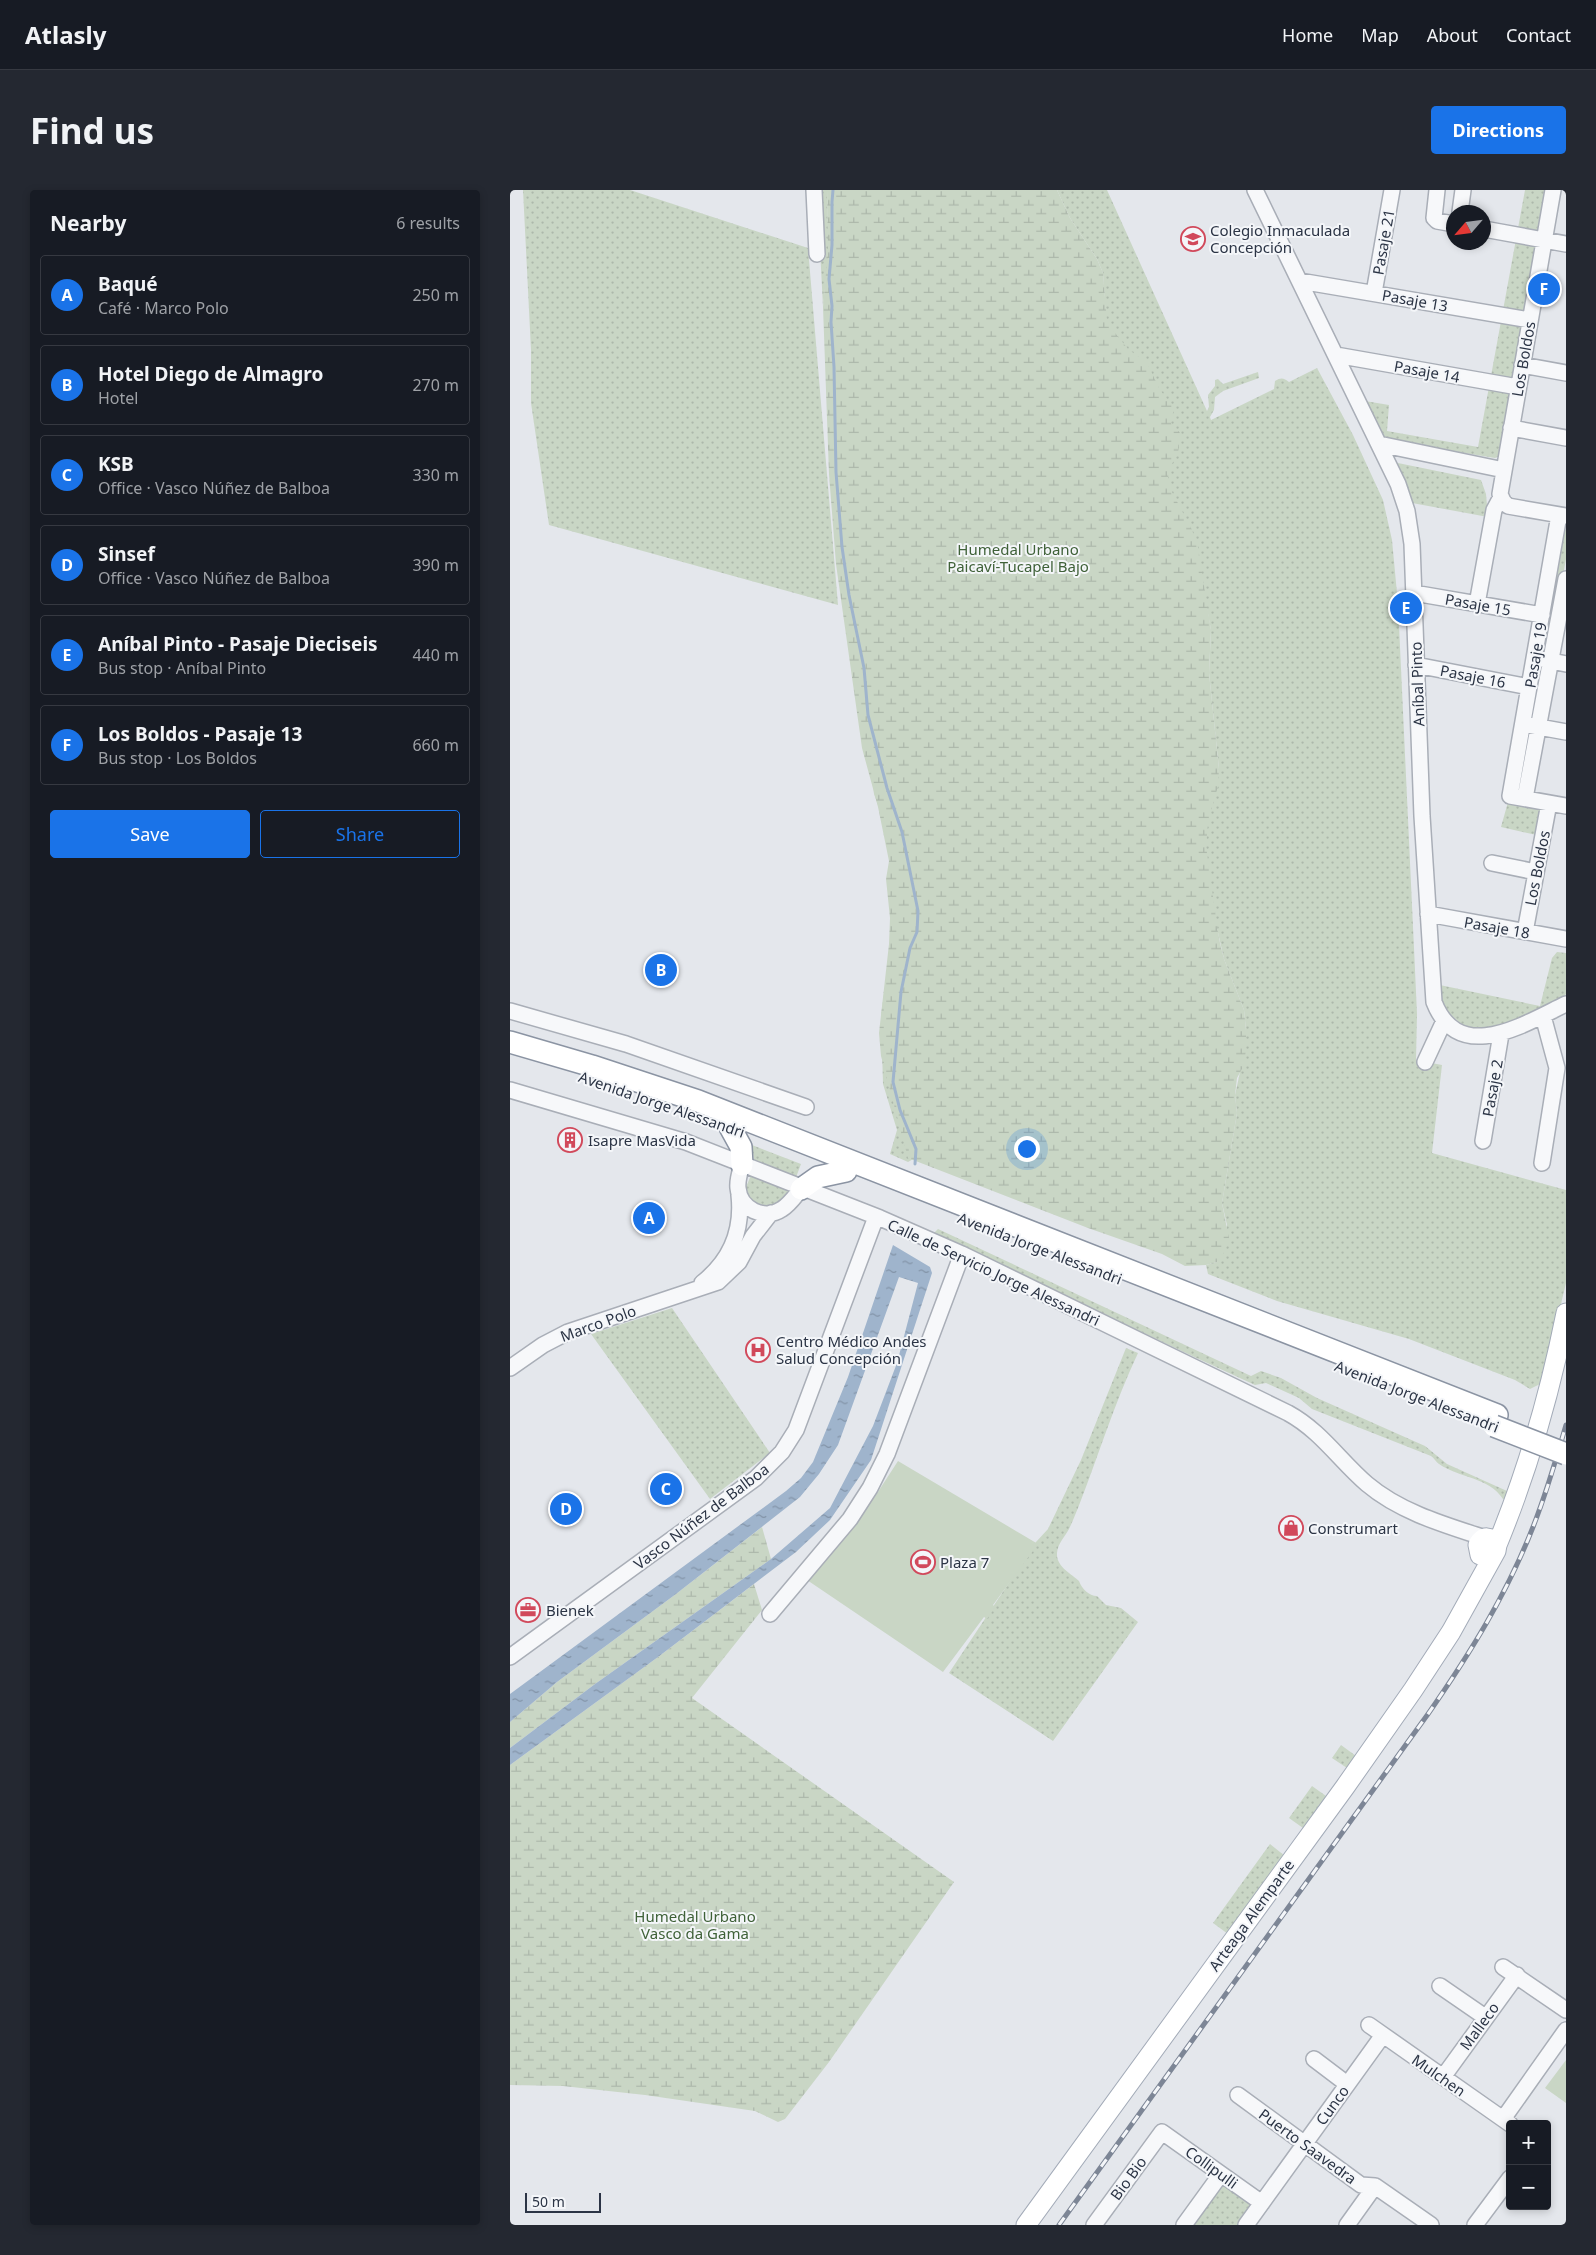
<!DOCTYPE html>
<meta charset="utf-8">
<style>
:root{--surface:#171b24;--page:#242831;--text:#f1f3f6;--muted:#9ea1a6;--line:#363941;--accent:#1a73e8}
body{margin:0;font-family:"Noto Sans",sans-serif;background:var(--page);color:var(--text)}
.controls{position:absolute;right:15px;bottom:15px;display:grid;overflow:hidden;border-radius:5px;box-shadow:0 2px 8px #0003}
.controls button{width:45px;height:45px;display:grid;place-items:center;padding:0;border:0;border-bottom:1px solid var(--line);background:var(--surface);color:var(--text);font:25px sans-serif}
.compass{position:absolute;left:936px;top:15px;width:45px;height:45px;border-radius:50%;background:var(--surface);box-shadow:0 2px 8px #0003;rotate:242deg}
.scale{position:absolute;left:15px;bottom:12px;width:76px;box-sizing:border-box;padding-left:5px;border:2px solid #2b3445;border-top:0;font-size:14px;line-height:18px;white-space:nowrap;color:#2b3445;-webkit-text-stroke:4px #f4f6f9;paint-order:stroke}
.you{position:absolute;left:516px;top:958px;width:18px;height:18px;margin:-12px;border:4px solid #fff;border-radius:50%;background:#1a73e8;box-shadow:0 0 0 8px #1a73e833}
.badge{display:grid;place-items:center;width:32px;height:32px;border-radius:50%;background:var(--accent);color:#fff;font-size:16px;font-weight:700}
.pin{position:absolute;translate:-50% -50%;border:2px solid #fff;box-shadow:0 1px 5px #0006}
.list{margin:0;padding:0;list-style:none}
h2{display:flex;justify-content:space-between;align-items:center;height:65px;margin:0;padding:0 20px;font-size:21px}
h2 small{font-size:16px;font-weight:400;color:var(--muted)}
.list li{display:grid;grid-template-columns:32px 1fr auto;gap:15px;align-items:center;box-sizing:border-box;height:80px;margin:0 10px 10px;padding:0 10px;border:1px solid var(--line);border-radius:5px}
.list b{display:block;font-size:19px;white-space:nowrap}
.list p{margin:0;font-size:16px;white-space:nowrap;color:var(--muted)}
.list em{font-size:16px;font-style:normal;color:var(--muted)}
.actions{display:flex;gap:10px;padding:15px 20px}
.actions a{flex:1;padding:11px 0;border:1px solid var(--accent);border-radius:5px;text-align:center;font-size:18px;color:var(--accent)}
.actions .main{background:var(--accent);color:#fff}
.map{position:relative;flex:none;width:1056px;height:2035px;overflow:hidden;border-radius:5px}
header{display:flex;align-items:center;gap:30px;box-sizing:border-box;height:70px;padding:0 25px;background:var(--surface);border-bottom:1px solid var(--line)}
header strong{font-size:24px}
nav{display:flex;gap:28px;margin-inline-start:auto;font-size:18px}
.intro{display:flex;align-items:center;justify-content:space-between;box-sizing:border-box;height:120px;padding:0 30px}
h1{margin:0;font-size:35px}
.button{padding:12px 22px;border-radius:5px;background:var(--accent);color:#fff;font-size:18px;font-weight:700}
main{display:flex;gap:30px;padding:0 30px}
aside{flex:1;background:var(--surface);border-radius:5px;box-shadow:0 2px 8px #0003}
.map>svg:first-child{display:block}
.grass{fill:url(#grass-dots);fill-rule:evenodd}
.wetland{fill:url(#wetland-marsh)}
.pitch{fill:#c9d6c5}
.water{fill:url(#water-ripples)}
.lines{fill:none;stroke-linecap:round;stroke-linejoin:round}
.stream{stroke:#9fb4cc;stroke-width:3}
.minor-casing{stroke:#a9aeb7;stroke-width:18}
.major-casing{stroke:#a3abb8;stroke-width:21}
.highway-casing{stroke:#8b94a3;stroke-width:24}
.minor{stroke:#f7f8fa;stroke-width:15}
.major{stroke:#fff;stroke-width:19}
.highway{stroke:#fff;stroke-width:21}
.rail-casing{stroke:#7d8696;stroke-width:5}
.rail{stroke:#f4f6f9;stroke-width:3;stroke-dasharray:9;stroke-linecap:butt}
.highway-bridge-casing{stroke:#8b94a3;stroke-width:24;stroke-linecap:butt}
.highway-bridge{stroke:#fff;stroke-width:21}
.labels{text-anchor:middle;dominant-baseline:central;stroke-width:4;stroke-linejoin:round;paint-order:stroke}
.poi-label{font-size:15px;fill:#2b3445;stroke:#f4f6f9;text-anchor:start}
.street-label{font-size:15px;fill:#2b3445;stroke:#f4f6f9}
.park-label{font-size:15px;fill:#3f6138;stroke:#f4f6f9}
</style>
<header>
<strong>Atlasly</strong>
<nav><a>Home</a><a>Map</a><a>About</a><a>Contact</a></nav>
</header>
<div class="intro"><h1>Find us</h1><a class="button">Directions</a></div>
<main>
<aside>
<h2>Nearby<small>6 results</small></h2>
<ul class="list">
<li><span class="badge">A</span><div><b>Baqué</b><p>Café · Marco Polo</p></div><em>250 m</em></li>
<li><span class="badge">B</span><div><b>Hotel Diego de Almagro</b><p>Hotel</p></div><em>270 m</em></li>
<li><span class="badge">C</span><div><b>KSB</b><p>Office · Vasco Núñez de Balboa</p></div><em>330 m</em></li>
<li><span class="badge">D</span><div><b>Sinsef</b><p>Office · Vasco Núñez de Balboa</p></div><em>390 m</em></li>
<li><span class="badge">E</span><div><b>Aníbal Pinto - Pasaje Dieciseis</b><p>Bus stop · Aníbal Pinto</p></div><em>440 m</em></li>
<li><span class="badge">F</span><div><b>Los Boldos - Pasaje 13</b><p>Bus stop · Los Boldos</p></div><em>660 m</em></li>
</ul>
<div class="actions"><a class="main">Save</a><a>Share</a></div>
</aside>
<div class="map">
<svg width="1056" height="2035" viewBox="0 0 1056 2035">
<defs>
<pattern id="grass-dots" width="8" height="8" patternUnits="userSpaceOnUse" patternTransform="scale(1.25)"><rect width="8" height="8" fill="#c9d6c5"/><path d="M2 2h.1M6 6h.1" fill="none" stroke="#adb8ab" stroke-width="1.8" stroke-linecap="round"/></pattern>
<pattern id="wetland-marsh" width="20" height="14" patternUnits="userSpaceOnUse" patternTransform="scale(1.25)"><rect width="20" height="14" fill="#c9d6c5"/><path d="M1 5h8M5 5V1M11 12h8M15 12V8" fill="none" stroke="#adb8ab"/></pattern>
<pattern id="water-ripples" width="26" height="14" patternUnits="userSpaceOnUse" patternTransform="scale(1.25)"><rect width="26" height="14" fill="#9fb4cc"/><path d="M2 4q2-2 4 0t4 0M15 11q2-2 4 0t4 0" fill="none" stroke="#8293a7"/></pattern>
</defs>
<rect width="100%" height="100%" fill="#e4e7ec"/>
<path class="grass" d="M 13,0 L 120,0 L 298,58 L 328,415 L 39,335 L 21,213 L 21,160 Z
M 307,0 L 317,0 L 318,35 L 596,129 L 593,83 L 587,69 L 560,28 L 547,0 L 597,0 L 697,221 L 699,217 L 698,205 L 705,196 L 705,190 L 708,189 L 713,194 L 748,182 L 749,188 L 713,201 L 705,207 L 704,220 L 700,227 L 701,230 L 764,199 L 765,191 C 771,187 774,188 779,192 L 807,178 L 843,245 L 873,310 L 882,350 L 888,414 L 904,758 L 907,824 L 906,870 L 932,875 L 922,963 L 1056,1000 L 1056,1093 L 1032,1193 L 1020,1199 L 1005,1190 L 899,1149 L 767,1111 L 698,1084 L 696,1075 L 707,1072 L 717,1035 L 712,1013 L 727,923 L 725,905 L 730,882 L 414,963 L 398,972 L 380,964 L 387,940 L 373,894 L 371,826 L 377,782 L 390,732 L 378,643 L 364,604 L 318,71 L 313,117 ZM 692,391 L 701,440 L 699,483 L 709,579 L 704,609 ZM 706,734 L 714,769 L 734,820 L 736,840 L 734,870 Z
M 1015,0 L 1035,0 L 990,266 L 985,268 L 876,250 L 855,211 L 879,215 L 877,241 L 968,257 Z
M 883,272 L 971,290 L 976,304 L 978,327 L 902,313 Z
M 1053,339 L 1056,340 L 1056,369 L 1012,607 L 1003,605 Z
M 998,612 L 1033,617 L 1031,646 L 991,637 Z
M 1047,762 L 1056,763 L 1056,804 L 1036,830 L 960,843 L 928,812 L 925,794 L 1030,816 L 1042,768 Z
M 242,955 L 291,974 L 279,1006 L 273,1015 L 250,1020 C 223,997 243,996 244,971 C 244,966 242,960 242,955 Z
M 428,1039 L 741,1186 L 751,1181 L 771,1188 L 807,1208 L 915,1256 L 937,1274 L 997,1301 L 999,1306 L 996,1310 L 993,1309 C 979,1287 949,1288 929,1274 C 926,1272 924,1268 921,1266 L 802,1219 L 789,1208 L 756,1193 L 745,1195 C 637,1146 531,1093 424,1043 Z
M 162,1118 L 260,1263 L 200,1309 L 81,1144 Z
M 616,1158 L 628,1163 C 604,1214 588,1267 568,1318 C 565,1325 562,1333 559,1339 C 554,1348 548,1353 547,1363 C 546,1377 562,1384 569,1391 C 572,1399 579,1406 587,1406 L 596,1415 L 611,1418 L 628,1432 L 543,1551 L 439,1483 L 526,1352 L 538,1339 L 571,1270 Z
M 831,1555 L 846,1566 L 837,1578 L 822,1568 Z
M 802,1596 L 816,1606 L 793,1638 L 779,1628 Z
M 760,1654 L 775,1666 L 718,1744 L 703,1733 Z
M 713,1991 L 747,2016 L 734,2035 L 683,2035 L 682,2034 Z"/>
<path class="wetland" d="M 317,0 L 547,0 L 560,28 L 587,69 L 593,83 L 597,133 L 618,159 L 637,173 L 650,200 L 664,218 L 661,233 L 670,243 L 668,264 L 660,277 L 658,287 L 662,302 L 682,340 L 688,357 L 701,440 L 699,483 L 709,579 L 708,596 L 698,632 L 696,656 L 709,750 L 714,769 L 734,820 L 736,840 L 736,859 L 734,875 L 727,888 L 725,905 L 727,923 L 712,1013 L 719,1049 L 715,1061 L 707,1072 L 696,1075 L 675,1076 L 652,1064 L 578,1038 L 398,968 L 371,866 L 369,843 L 379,754 L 380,728 L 376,689 L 379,671 L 368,617 L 352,558 L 326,374 L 319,284 L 313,117 L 318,61 Z
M 252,1337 L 261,1369 L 85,1494 L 0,1558 L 0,1532 L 47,1492 L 166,1404 Z
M 244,1394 L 252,1420 L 182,1508 L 444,1692 L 319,1872 L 275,1929 L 268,1932 L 245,1921 L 135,1905 L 53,1896 L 0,1895 L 0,1575 L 148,1467 Z"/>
<path class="pitch" d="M 388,1271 L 528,1354 L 483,1415 L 485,1417 L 477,1429 L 474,1427 L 433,1482 L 297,1390 L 364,1308 Z
M 1056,1870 L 1056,1913 L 1035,1898 Z"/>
<path class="water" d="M 383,1055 L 420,1077 L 422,1083 L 361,1270 L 320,1330 L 286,1362 L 148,1467 L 0,1575 L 0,1558 L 85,1494 L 261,1369 L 320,1318 L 363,1236 L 387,1173 L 408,1093 L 389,1087 L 328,1255 L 309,1284 L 290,1307 L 166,1404 L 47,1492 L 0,1532 L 0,1504 L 276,1301 L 291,1288 L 303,1272 L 338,1187 Z"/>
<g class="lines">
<path class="stream" d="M 323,0 L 322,12 L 322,55 L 319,89 L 322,116 L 321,132 L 324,177 L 326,282 L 332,357 L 339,405 L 354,478 L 358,525 L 377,598 L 392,642 L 408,721 L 407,742 L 400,758 L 391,802 L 383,892 L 390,920 L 406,959 L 405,974"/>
<defs>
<path id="minor" d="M 304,0 L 307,64
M 745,0 L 888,294 L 897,321 L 902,354 L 912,626 L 924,812 C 949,876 1014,834 1056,814
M 927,0 L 924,28 L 927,31 L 944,34
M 1043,0 L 990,304 L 993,311 L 998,316 L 1056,326
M 950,22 L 953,0
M 974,39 L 1056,54
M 790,91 L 1020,130
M 864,103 L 882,0
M 826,165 L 1008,197
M 1012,175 L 1056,183
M 1001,238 L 1056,248
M 869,254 L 994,280
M 1049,325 L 1000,606 L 1056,616
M 904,403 L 1032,425
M 967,414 L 984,320 L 991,307
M 1031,469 L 1056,474
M 906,475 L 1019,497
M 1018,535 L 1056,542
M 1015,608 L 1056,389
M 982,673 L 1026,682
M 918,724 L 1056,749
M 1015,742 L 1039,613
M 0,821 L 116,854 L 296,917
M 915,872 L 934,831
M 0,900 L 176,952 L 370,1028 L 452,1064 L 778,1223 C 811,1241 830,1271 857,1294 C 890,1322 935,1335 975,1348
M 973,951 L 991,844
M 1032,973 L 1047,878 L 1033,826
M 232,975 C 230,982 227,990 228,998 C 230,1019 254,1031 272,1019 C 280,1014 285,1006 291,999
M 192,1093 C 220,1071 233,1041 229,1005
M 0,1178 L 33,1155 L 58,1142 L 208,1092 L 229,1072 L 243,1046 L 261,1023
M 260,1424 L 340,1329 L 360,1298 L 377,1264 L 452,1064
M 0,1467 L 246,1288 L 272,1262 L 286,1240 L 366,1027
M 993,1777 L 1056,1820
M 930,1796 L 975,1827
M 859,1835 L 1000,1934
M 804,1869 L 837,1894
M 933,1887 L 1007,1785
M 728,1905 L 851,1995 L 865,1996 L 921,2035
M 993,1929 L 1056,1840
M 584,2035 L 652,1942 L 752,2013
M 674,2035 L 711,1984
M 736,2035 L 873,1845
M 837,2035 L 865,1996
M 965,2035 L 1000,1988"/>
<path id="major" d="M 983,1366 L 978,1367 L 970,1365 L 968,1355 C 972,1345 982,1346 987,1355
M 516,2035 L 835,1597 L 903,1500 L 941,1442 L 986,1361 L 987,1355 C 1018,1280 1040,1203 1056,1123"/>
<path id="highway" d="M 0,852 L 82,876 L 188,911 L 987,1225
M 220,937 L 231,957 L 232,975
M 291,999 L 308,987 L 336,981"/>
</defs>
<use href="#minor" class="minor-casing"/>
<use href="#major" class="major-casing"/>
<use href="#highway" class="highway-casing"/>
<use href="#minor" class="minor"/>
<use href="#major" class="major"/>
<use href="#highway" class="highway"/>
<defs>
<path id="rail" d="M 549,2035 L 918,1524 C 959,1465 997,1404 1023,1337 C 1036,1304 1046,1270 1056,1235"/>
</defs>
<use href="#rail" class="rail-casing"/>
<use href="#rail" class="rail"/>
<defs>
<path id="highway-bridge" d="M 984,1236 L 1056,1264"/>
</defs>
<use href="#highway-bridge" class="highway-bridge-casing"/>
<use href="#highway-bridge" class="highway-bridge"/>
</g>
<defs>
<symbol id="school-ring" viewBox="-11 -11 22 22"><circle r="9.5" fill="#f4f6f9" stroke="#d1495b" stroke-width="1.5"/><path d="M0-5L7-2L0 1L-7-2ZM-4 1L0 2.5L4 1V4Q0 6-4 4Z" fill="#d1495b"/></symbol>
<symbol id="building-ring" viewBox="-11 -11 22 22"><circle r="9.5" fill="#f4f6f9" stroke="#d1495b" stroke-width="1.5"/><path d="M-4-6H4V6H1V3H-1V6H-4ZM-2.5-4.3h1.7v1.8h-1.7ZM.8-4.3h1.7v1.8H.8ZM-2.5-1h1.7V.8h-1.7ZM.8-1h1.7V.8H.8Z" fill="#d1495b"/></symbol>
<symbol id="hospital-ring" viewBox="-11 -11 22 22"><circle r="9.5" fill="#f4f6f9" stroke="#d1495b" stroke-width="1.5"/><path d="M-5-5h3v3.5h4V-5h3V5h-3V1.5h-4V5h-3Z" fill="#d1495b"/></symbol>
<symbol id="shop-ring" viewBox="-11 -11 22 22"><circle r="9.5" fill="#f4f6f9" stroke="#d1495b" stroke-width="1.5"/><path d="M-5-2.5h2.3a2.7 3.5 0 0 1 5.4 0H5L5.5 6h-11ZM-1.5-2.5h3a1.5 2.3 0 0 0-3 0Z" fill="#d1495b"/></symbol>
<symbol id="stadium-ring" viewBox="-11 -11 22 22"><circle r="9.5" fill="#f4f6f9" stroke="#d1495b" stroke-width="1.5"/><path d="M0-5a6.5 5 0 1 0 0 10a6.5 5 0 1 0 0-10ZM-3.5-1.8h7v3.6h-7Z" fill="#d1495b"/></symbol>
<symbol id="office-ring" viewBox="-11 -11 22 22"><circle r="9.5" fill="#f4f6f9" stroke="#d1495b" stroke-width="1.5"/><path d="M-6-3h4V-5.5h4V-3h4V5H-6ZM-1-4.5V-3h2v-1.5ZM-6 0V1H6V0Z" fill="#d1495b"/></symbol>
</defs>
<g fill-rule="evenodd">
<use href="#school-ring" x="669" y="35" width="28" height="28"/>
<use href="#building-ring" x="46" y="936" width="28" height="28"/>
<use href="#hospital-ring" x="234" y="1146" width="28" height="28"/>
<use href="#shop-ring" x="767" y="1324" width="28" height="28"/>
<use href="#stadium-ring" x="399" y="1358" width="28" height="28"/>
<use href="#office-ring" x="4" y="1406" width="28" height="28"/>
</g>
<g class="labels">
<g class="poi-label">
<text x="700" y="40">Colegio Inmaculada<tspan x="700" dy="17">Concepción</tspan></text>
<text x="78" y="950">Isapre MasVida</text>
<text x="266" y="1151">Centro Médico Andes<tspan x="266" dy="17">Salud Concepción</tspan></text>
<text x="798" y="1338">Construmart</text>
<text x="430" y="1372">Plaza 7</text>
<text x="36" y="1420">Bienek</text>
</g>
<g class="street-label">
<text transform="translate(873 52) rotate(-80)">Pasaje 21</text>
<text transform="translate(905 110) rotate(10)">Pasaje 13</text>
<text transform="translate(1013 169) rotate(-80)">Los Boldos</text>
<text transform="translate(917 181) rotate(10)">Pasaje 14</text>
<text transform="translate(968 414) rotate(10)">Pasaje 15</text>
<text transform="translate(1025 465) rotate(-80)">Pasaje 19</text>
<text transform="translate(963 486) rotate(11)">Pasaje 16</text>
<text transform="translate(907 494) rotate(-92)">Aníbal Pinto</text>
<text transform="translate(1027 678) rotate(-79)">Los Boldos</text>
<text transform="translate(987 737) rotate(10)">Pasaje 18</text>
<text transform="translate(982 898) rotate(-80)">Pasaje 2</text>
<text transform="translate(152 914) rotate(19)">Avenida Jorge Alessandri</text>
<text transform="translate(530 1058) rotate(21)">Avenida Jorge Alessandri</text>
<text transform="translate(484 1082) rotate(25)">Calle de Servicio Jorge Alessandri</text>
<text transform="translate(88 1133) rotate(-20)">Marco Polo</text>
<text transform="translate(907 1206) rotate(21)">Avenida Jorge Alessandri</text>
<text transform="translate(191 1326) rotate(-37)">Vasco Núñez de Balboa</text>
<text transform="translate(741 1725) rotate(-54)">Arteaga Alemparte</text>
<text transform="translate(969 1836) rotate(-54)">Malleco</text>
<text transform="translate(929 1885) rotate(35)">Mulchen</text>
<text transform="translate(822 1915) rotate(-54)">Cunco</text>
<text transform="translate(798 1956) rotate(36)">Puerto Saavedra</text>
<text transform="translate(702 1977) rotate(36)">Collipulli</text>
<text transform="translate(618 1988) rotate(-54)">Bio Bio</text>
</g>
<g class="park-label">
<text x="508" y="359">Humedal Urbano<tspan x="508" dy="17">Paicaví-Tucapel Bajo</tspan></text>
<text x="185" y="1726">Humedal Urbano<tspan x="185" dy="17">Vasco da Gama</tspan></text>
</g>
</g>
</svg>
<div class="controls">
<button>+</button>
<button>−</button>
</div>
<svg class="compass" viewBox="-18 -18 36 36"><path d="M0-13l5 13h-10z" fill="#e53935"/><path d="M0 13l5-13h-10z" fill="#9ea1a6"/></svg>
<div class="scale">50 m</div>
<div class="you"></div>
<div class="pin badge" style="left:139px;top:1028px">A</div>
<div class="pin badge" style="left:151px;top:780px">B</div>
<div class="pin badge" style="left:156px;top:1299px">C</div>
<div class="pin badge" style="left:56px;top:1319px">D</div>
<div class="pin badge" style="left:896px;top:418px">E</div>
<div class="pin badge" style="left:1034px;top:99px">F</div>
</div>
</main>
